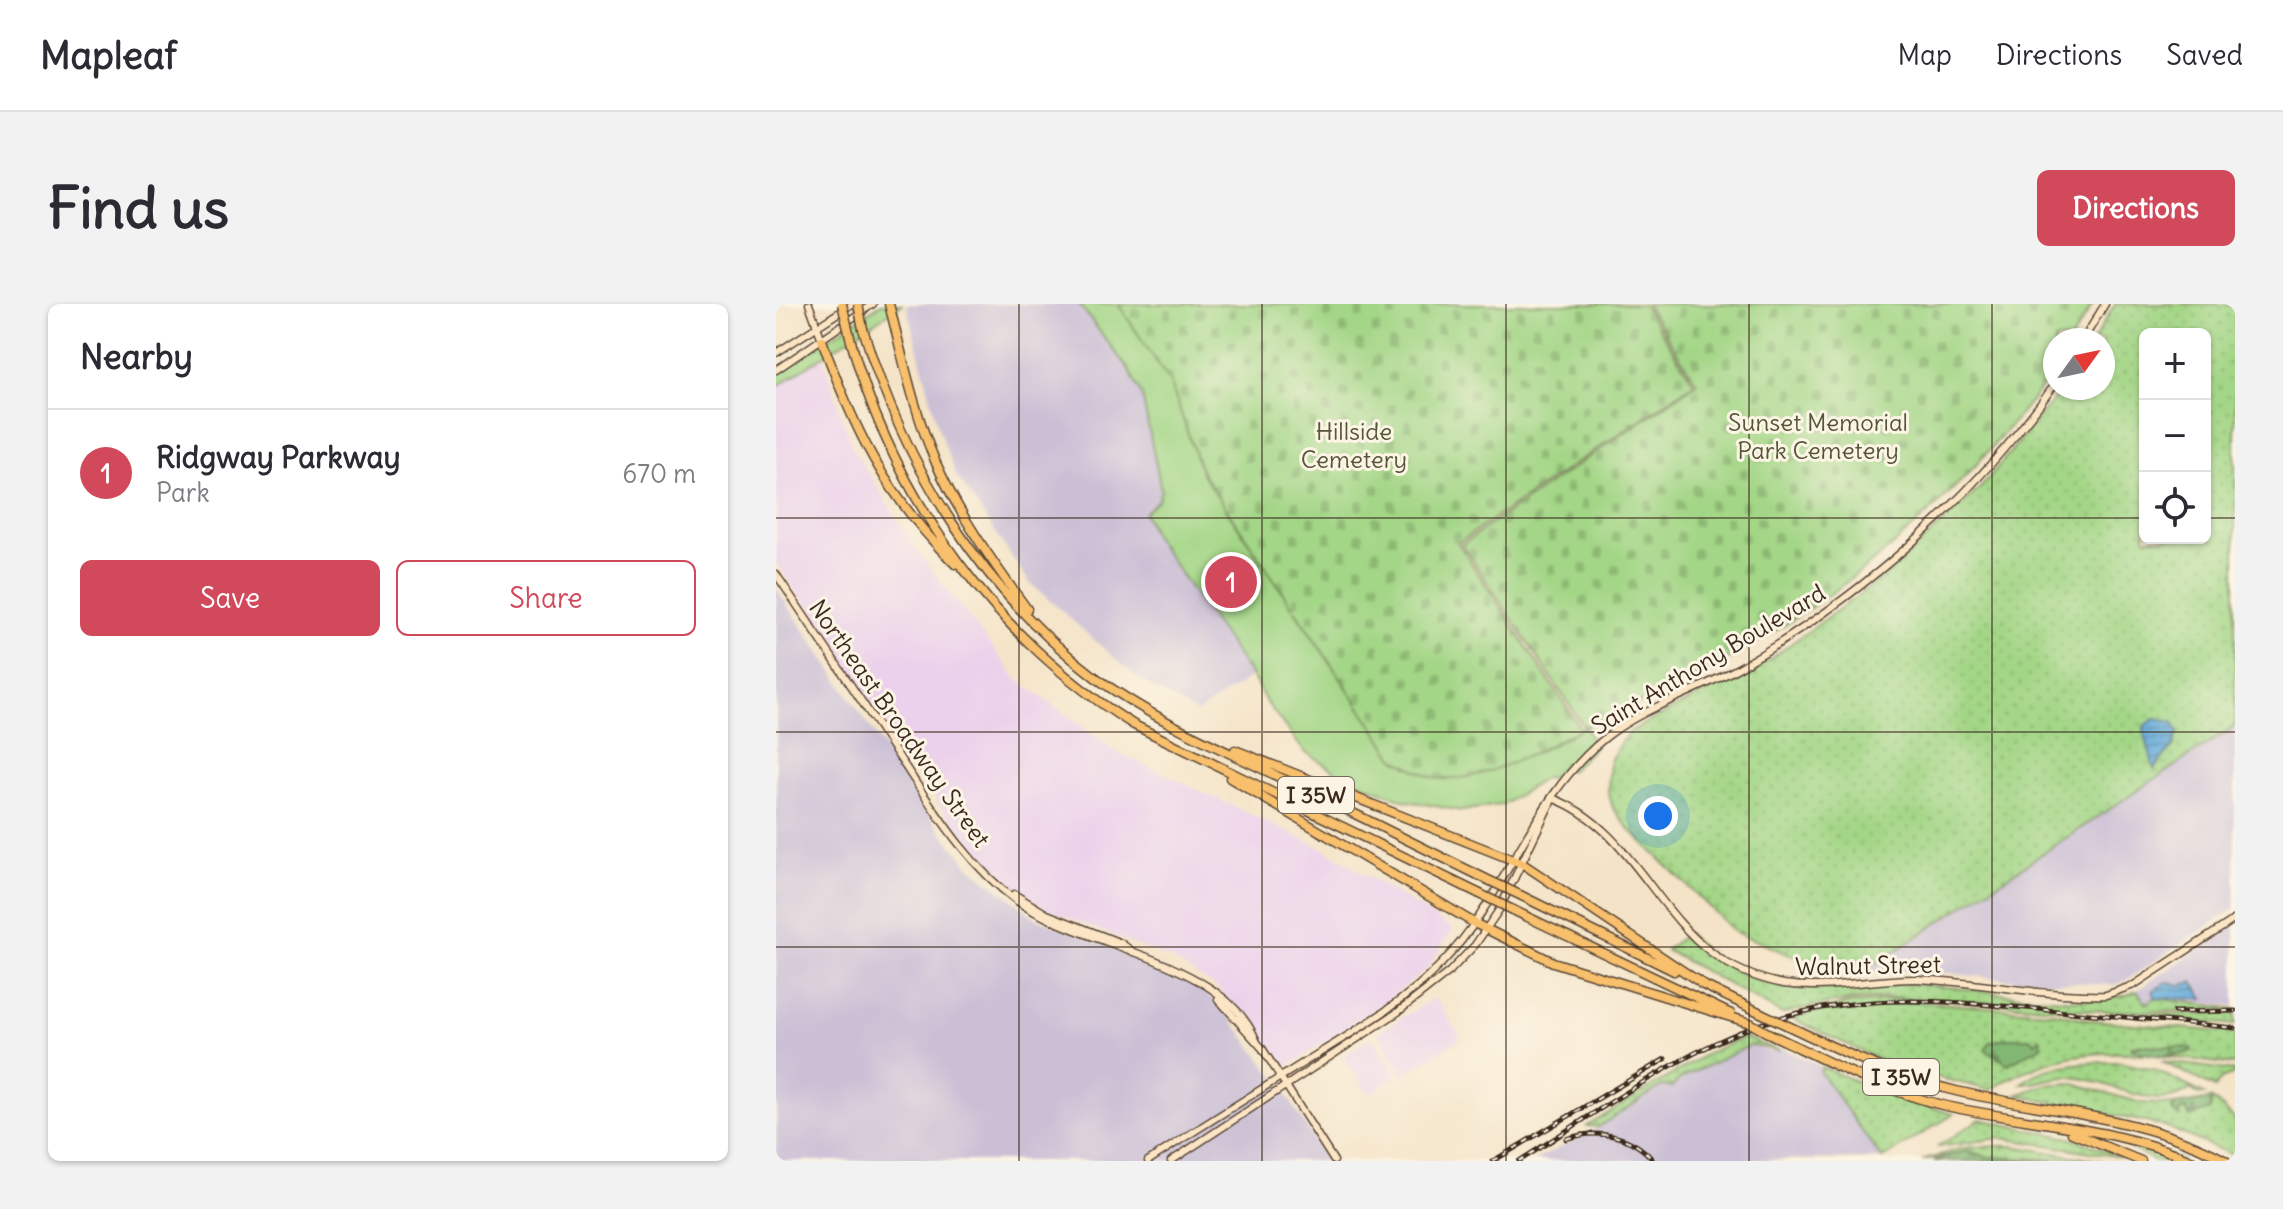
<!DOCTYPE html>
<meta charset="utf-8">
<style>
:root{--surface:#fff;--page:#f2f2f3;--text:#2b2b33;--muted:#7c7c81;--line:#e1e1e2;--accent:#d1495b}
body{margin:0;font-family:Delius,sans-serif;background:var(--page);color:var(--text)}
.controls{position:absolute;right:24px;top:24px;display:grid;overflow:hidden;border-radius:12px;box-shadow:0 2px 6px #0004}
.controls button{width:72px;height:72px;display:grid;place-items:center;padding:0;border:0;border-bottom:2px solid var(--line);background:var(--surface);color:var(--text);font:40px sans-serif}
.compass{position:absolute;left:1267px;top:24px;width:72px;height:72px;border-radius:50%;background:var(--surface);box-shadow:0 2px 6px #0004;rotate:57deg}
.you{position:absolute;left:882px;top:512px;width:28px;height:28px;margin:-20px;border:6px solid #fff;border-radius:50%;background:#1a73e8;box-shadow:0 0 0 12px #1a73e833}
.badge{display:grid;place-items:center;width:52px;height:52px;border-radius:50%;background:var(--accent);color:#fff;font-size:26px;font-weight:700}
.pin{position:absolute;translate:-50% -50%;border:4px solid #fff;box-shadow:0 2px 8px #0006}
.list{margin:0;padding:0;list-style:none}
h2{display:flex;justify-content:space-between;align-items:center;height:104px;margin:0;padding:0 32px;font-size:34px}
h2 small{font-size:26px;font-weight:400;color:var(--muted)}
.list li{display:grid;grid-template-columns:52px 1fr auto;gap:24px;align-items:center;box-sizing:border-box;height:128px;padding:0 32px;border-top:2px solid var(--line)}
.list b{display:block;font-size:30px;white-space:nowrap}
.list p{margin:0;font-size:26px;white-space:nowrap;color:var(--muted)}
.list em{font-size:26px;font-style:normal;color:var(--muted)}
.actions{display:flex;gap:16px;padding:24px 32px}
.actions a{flex:1;padding:18px 0;border:2px solid var(--accent);border-radius:12px;text-align:center;font-size:28px;color:var(--accent)}
.actions .main{background:var(--accent);color:#fff}
.icon{flex:none;width:44px;height:44px;fill:none;stroke:currentColor;stroke-width:2;stroke-linecap:round;stroke-linejoin:round}
.map{position:relative;flex:none;width:1459px;height:857px;overflow:hidden;border-radius:12px}
header{display:flex;align-items:center;gap:48px;box-sizing:border-box;height:112px;padding:0 40px;background:var(--surface);border-bottom:2px solid var(--line)}
header strong{font-size:38px}
nav{display:flex;gap:44px;margin-inline-start:auto;font-size:28px}
.intro{display:flex;align-items:center;justify-content:space-between;box-sizing:border-box;height:192px;padding:0 48px}
h1{margin:0;font-size:56px}
.button{padding:20px 36px;border-radius:12px;background:var(--accent);color:#fff;font-size:28px;font-weight:700}
main{display:flex;gap:48px;padding:0 48px}
aside{flex:1;background:var(--surface);border-radius:12px;box-shadow:0 2px 6px #0004}
.map>svg:first-child{display:block}
.built{fill:#ebd1eb}
.industrial{fill:#cbbfd5}
.grass{fill:url(#grass-dots);stroke:#6f8052;stroke-width:2;fill-rule:evenodd}
.forest{fill:url(#forest-firs);stroke:#5e7048;stroke-width:2}
.cemetery{fill:url(#cemetery-stones);stroke:#6f8052;stroke-width:2}
.green{fill:#a3d686;stroke:#6f8052;stroke-width:2}
.water{fill:url(#water-rules);stroke:#506a7c;stroke-width:2}
.lines{fill:none;stroke-linecap:round;stroke-linejoin:round}
.secondary-casing{stroke:#574637;stroke-width:9}
.highway-casing{stroke:#574637;stroke-width:11}
.secondary{stroke:#fce5c4;stroke-width:6}
.highway{stroke:#f8bf6c;stroke-width:8}
.rail-casing{stroke:#3b2a1e;stroke-width:5}
.rail{stroke:#fcf5e5;stroke-width:2;stroke-dasharray:6;stroke-linecap:butt}
.highway-bridge-casing{stroke:#574637;stroke-width:11;stroke-linecap:butt}
.highway-bridge{stroke:#f8bf6c;stroke-width:8}
.grid{fill:none;stroke:#3b2a1e;stroke-width:2;stroke-opacity:0.55}
.labels{text-anchor:middle;dominant-baseline:central;stroke-width:6;stroke-linejoin:round;paint-order:stroke}
.shield{fill:#fcf5e5;stroke:#75675a;stroke-width:2}
.shield-label{font-size:22px;font-weight:bold;fill:#3b2a1e}
.park-label{font-size:24px;fill:#555538;stroke:#fcf5e5}
.street-label{font-size:24px;fill:#3b2a1e;stroke:#fcf5e5}
</style>
<header>
<strong>Mapleaf</strong>
<nav><a>Map</a><a>Directions</a><a>Saved</a></nav>
</header>
<div class="intro"><h1>Find us</h1><a class="button">Directions</a></div>
<main>
<aside>
<h2>Nearby<small></small></h2>
<ul class="list">
<li><span class="badge">1</span><div><b>Ridgway Parkway</b><p>Park</p></div><em>670 m</em></li>
</ul>
<div class="actions"><a class="main">Save</a><a>Share</a></div>
</aside>
<div class="map">
<svg width="1459" height="857" viewBox="0 0 1459 857">
<defs>
<pattern id="grass-dots" width="8" height="8" patternUnits="userSpaceOnUse" patternTransform="scale(2)"><rect width="8" height="8" fill="#a3d686"/><path d="M2 2h.1M6 6h.1" fill="none" stroke="#8db873" stroke-width="1.8" stroke-linecap="round"/></pattern>
<pattern id="forest-firs" width="22" height="20" patternUnits="userSpaceOnUse" patternTransform="scale(2)"><rect width="22" height="20" fill="#82b773"/><path d="M5 1l3.5 6h-7zM16 11l3.5 6h-7z" fill="#6c955e"/></pattern>
<pattern id="cemetery-stones" width="16" height="16" patternUnits="userSpaceOnUse" patternTransform="scale(2)"><rect width="16" height="16" fill="#a3d686"/><path d="M2 7V4a2 2 0 0 1 4 0v3zM10 15v-3a2 2 0 0 1 4 0v3z" fill="#8db873"/></pattern>
<pattern id="water-rules" width="6" height="5" patternUnits="userSpaceOnUse" patternTransform="scale(2)"><rect width="6" height="5" fill="#64abda"/><path d="M0 2.5h6" fill="none" stroke="#548bb0"/></pattern>
</defs>
<rect width="100%" height="100%" fill="#fcf5e5"/>
<filter id="ink" filterUnits="userSpaceOnUse"><feTurbulence type="fractalNoise" baseFrequency=".0125" numOctaves="2"/><feDisplacementMap in="SourceGraphic" scale="16" xChannelSelector="R" yChannelSelector="G"/><feConvolveMatrix kernelMatrix="1 2 1 2 8 2 1 2 1" color-interpolation-filters="sRGB"/></filter>
<filter id="wash" filterUnits="userSpaceOnUse"><feTurbulence type="fractalNoise" baseFrequency=".006" numOctaves="4" result="noise"/><feDisplacementMap in="SourceGraphic" scale="32" xChannelSelector="R" yChannelSelector="G"/><feGaussianBlur stdDeviation="1.8" result="paint"/><feColorMatrix in="noise" values="0 0 0 0 0 0 0 0 0 0 0 0 0 0 0 0 0 1.4 0 .05"/><feComposite in="paint" operator="in"/></filter>
<g filter="url(#wash)">
<rect width="100%" height="100%" fill="#f4e3c6"/>
<path class="built" d="M 46,52 L 76,143 L 143,250 L 241,375 L 341,448 L 546,544 L 677,625 L 652,664 L 605,701 L 511,763 L 504,762 L 474,716 L 440,683 L 395,655 L 269,604 L 235,581 L 188,536 L 0,258 L 0,83 Z
M 659,693 L 685,734 L 627,770 L 602,729 Z
M 595,733 L 621,772 L 593,791 L 567,752 Z"/>
<path class="industrial" d="M 130,0 L 303,0 L 353,66 L 366,91 L 385,186 L 382,196 L 368,209 L 379,232 L 476,372 L 421,409 L 361,374 L 253,278 L 180,171 L 163,126 Z
M 0,284 L 166,529 L 195,564 L 260,614 L 380,661 L 421,683 L 445,702 L 502,777 L 551,857 L 0,857 Z
M 1459,422 L 1459,604 L 1349,677 L 1337,681 L 1228,675 L 1141,666 L 1087,669 Z
M 1459,621 L 1459,702 L 1379,694 L 1370,700 L 1360,687 Z
M 975,741 L 995,748 L 1006,744 L 1046,763 L 1044,768 L 1106,855 L 757,857 L 808,832 L 886,782 L 904,778 L 905,774 Z"/>
<path class="grass" d="M 1339,0 L 1459,0 L 1459,422 L 1098,661 L 1052,661 L 1014,651 L 959,628 L 854,526 L 837,504 L 832,487 L 834,457 L 844,439 L 856,426 L 991,357 L 1113,269 L 1206,182 L 1287,84 L 1327,84 L 1327,36 L 1318,36 ZM 1369,30 L 1429,30 L 1429,234 L 1369,234 Z
M 911,629 C 934,653 960,671 992,680 C 1037,692 1086,679 1132,680 C 1191,681 1312,709 1361,687 L 1370,699 L 1379,694 L 1459,705 C 1410,707 1360,709 1311,706 C 1205,701 1112,680 1006,710 L 890,646 Z
M 1123,696 L 1283,709 L 1314,716 L 1459,729 L 1459,761 L 1371,750 L 1408,750 L 1415,747 L 1364,741 L 1356,742 L 1369,750 C 1310,745 1264,754 1214,786 L 1119,763 L 1015,714 L 1069,700 Z
M 1459,709 L 1459,721 L 1362,712 L 1362,711 Z
M 968,733 L 1004,747 L 975,741 L 905,774 L 896,783 L 886,782 L 822,823 L 811,822 L 932,749 Z
M 1385,757 L 1459,767 L 1459,770 L 1445,775 L 1439,784 Z
M 1343,758 L 1379,766 L 1428,790 L 1422,791 L 1415,785 C 1379,812 1336,775 1294,773 C 1278,772 1260,781 1245,780 C 1268,759 1312,758 1343,758 Z
M 1046,763 L 1117,793 L 1178,810 L 1106,855 L 1044,768 Z
M 1297,779 L 1365,799 L 1398,801 L 1396,806 L 1402,808 L 1410,805 L 1420,810 L 1434,805 L 1436,795 L 1459,815 L 1459,852 L 1388,822 L 1241,791 L 1269,781 Z
M 1204,815 L 1302,836 L 1347,853 L 1225,834 L 1161,843 Z
M 1351,839 L 1407,857 L 1379,857 L 1346,840 Z
M 1224,842 L 1237,842 L 1326,857 L 1213,853 L 1193,847 L 1146,857 L 1186,844 Z"/>
<path class="forest" d="M 1231,734 L 1255,734 L 1259,739 L 1264,734 L 1266,742 L 1232,760 L 1209,745 L 1214,738 Z
M 1364,741 L 1415,744 L 1415,747 C 1401,754 1368,752 1356,744 Z
M 1435,795 L 1434,806 L 1414,813 L 1410,805 L 1403,807 L 1403,812 L 1397,808 L 1398,801 Z
M 1190,847 L 1213,853 L 1277,857 L 1158,857 Z"/>
<path class="cemetery" d="M 342,0 L 867,0 L 918,79 L 682,239 L 805,425 C 766,443 702,485 659,474 C 645,470 631,461 619,455 L 425,167 L 394,78 Z
M 870,0 L 1317,0 L 1295,36 L 1279,36 C 1279,43 1281,54 1279,60 C 1273,80 1241,112 1228,129 C 1115,264 970,359 808,423 L 686,240 L 921,79 Z"/>
<path class="green" d="M 105,0 L 126,0 L 0,83 L 0,70 Z
M 303,0 L 342,0 L 394,78 L 425,168 L 619,455 C 631,461 645,470 659,474 C 695,483 778,442 809,422 L 819,443 L 794,467 L 788,459 L 774,475 L 769,474 L 728,500 L 686,507 L 627,496 L 566,471 L 528,447 L 490,398 L 476,372 L 378,232 L 368,209 L 382,196 L 385,186 L 366,91 L 353,66 Z"/>
<path class="water" d="M 1379,415 L 1397,418 L 1402,428 L 1397,442 L 1378,465 L 1368,428 L 1368,422 Z
M 1391,678 L 1405,681 L 1417,678 L 1428,695 L 1380,694 L 1377,687 Z"/>
</g>
<g filter="url(#ink)">
<g class="lines">
<defs>
<path id="secondary" d="M 33,0 L 46,36
M 1307,36 L 1329,0
M 0,49 L 76,0
M 0,66 L 97,0
M 0,270 C 39,329 79,388 119,447 C 154,499 188,559 241,597 C 308,644 448,655 481,738
M 776,494 C 851,522 876,603 936,649 C 957,665 982,675 1008,680 C 1052,687 1097,674 1142,675 C 1204,678 1267,693 1330,691 L 1358,681 L 1459,615
M 238,590 L 271,610 L 345,639 L 357,648
M 442,695 L 486,744 L 558,857
M 372,857 C 418,827 465,798 511,769 C 564,735 621,706 665,660 C 731,593 754,495 829,434 C 868,403 920,388 964,363 C 1087,292 1196,196 1279,80
M 395,857 L 622,708 L 673,668 L 699,641 L 723,606 L 775,498"/>
<path id="highway" d="M 113,0 C 127,54 138,108 160,159 C 183,211 217,259 251,305
M 87,25 C 128,161 204,286 319,373 C 375,414 439,442 501,472 C 570,505 639,540 708,574
M 46,36 C 78,126 109,191 179,260
M 76,41 C 120,197 220,335 358,421 L 702,589
M 459,446 L 747,560 L 928,681
M 454,474 L 698,619 L 777,658 L 974,719
M 746,592 L 898,667
M 739,607 L 955,710
M 925,680 L 985,709
M 1004,718 C 1062,746 1117,772 1180,787 C 1269,808 1368,811 1450,857
M 990,728 C 1047,755 1104,786 1166,801 C 1249,820 1338,822 1417,857
M 1296,829 L 1365,857"/>
</defs>
<use href="#secondary" class="secondary-casing"/>
<use href="#highway" class="highway-casing"/>
<use href="#secondary" class="secondary"/>
<use href="#highway" class="highway"/>
<defs>
<path id="rail" d="M 1398,708 L 1459,707
M 790,835 C 820,825 855,830 876,855
M 717,857 L 889,755
M 743,857 C 817,811 892,756 974,724 C 1069,687 1161,696 1260,705 C 1326,711 1393,717 1459,724"/>
</defs>
<use href="#rail" class="rail-casing"/>
<use href="#rail" class="rail"/>
<defs>
<path id="highway-bridge" d="M 66,0 L 76,41
M 82,0 L 87,25
M 708,574 L 746,592
M 702,589 L 739,607
M 985,709 L 1004,718
M 974,719 L 990,728"/>
</defs>
<use href="#highway-bridge" class="highway-bridge-casing"/>
<use href="#highway-bridge" class="highway-bridge"/>
</g>
</g>
<path class="grid" d="M 243,0 L 243,857M 486,0 L 486,857M 730,0 L 730,857M 973,0 L 973,857M 1216,0 L 1216,857M 0,214 L 1369,214M 1429,214 L 1459,214M 0,428 L 1459,428M 0,643 L 1459,643"/>
<g class="labels">
<g class="shield">
<rect x="502" y="473" width="76" height="36" rx="6"/>
<rect x="1087" y="755" width="76" height="36" rx="6"/>
</g>
<g class="shield-label">
<text x="540" y="491">I 35W</text>
<text x="1125" y="773">I 35W</text>
</g>
<g class="park-label">
<text x="1042" y="118">Sunset Memorial<tspan x="1042" dy="28">Park Cemetery</tspan></text>
<text x="578" y="127">Hillside<tspan x="578" dy="28">Cemetery</tspan></text>
</g>
<g class="street-label">
<text transform="translate(932 355) rotate(-31)">Saint Anthony Boulevard</text>
<text transform="translate(124 419) rotate(55)">Northeast Broadway Street</text>
<text transform="translate(1092 661) rotate(-1)">Walnut Street</text>
</g>
</g>
</svg>
<div class="controls">
<button>+</button>
<button>−</button>
<button><svg class="icon" aria-label="locate" viewBox="0 0 24 24"><circle cx="12" cy="12" r="6"/><path d="M12 2v4M12 18v4M2 12h4M18 12h4"/></svg></button>
</div>
<svg class="compass" viewBox="-18 -18 36 36"><path d="M0-13l5 13h-10z" fill="#e53935"/><path d="M0 13l5-13h-10z" fill="#7c7c81"/></svg>
<div class="you"></div>
<div class="pin badge" style="left:455px;top:278px">1</div>
</div>
</main>
